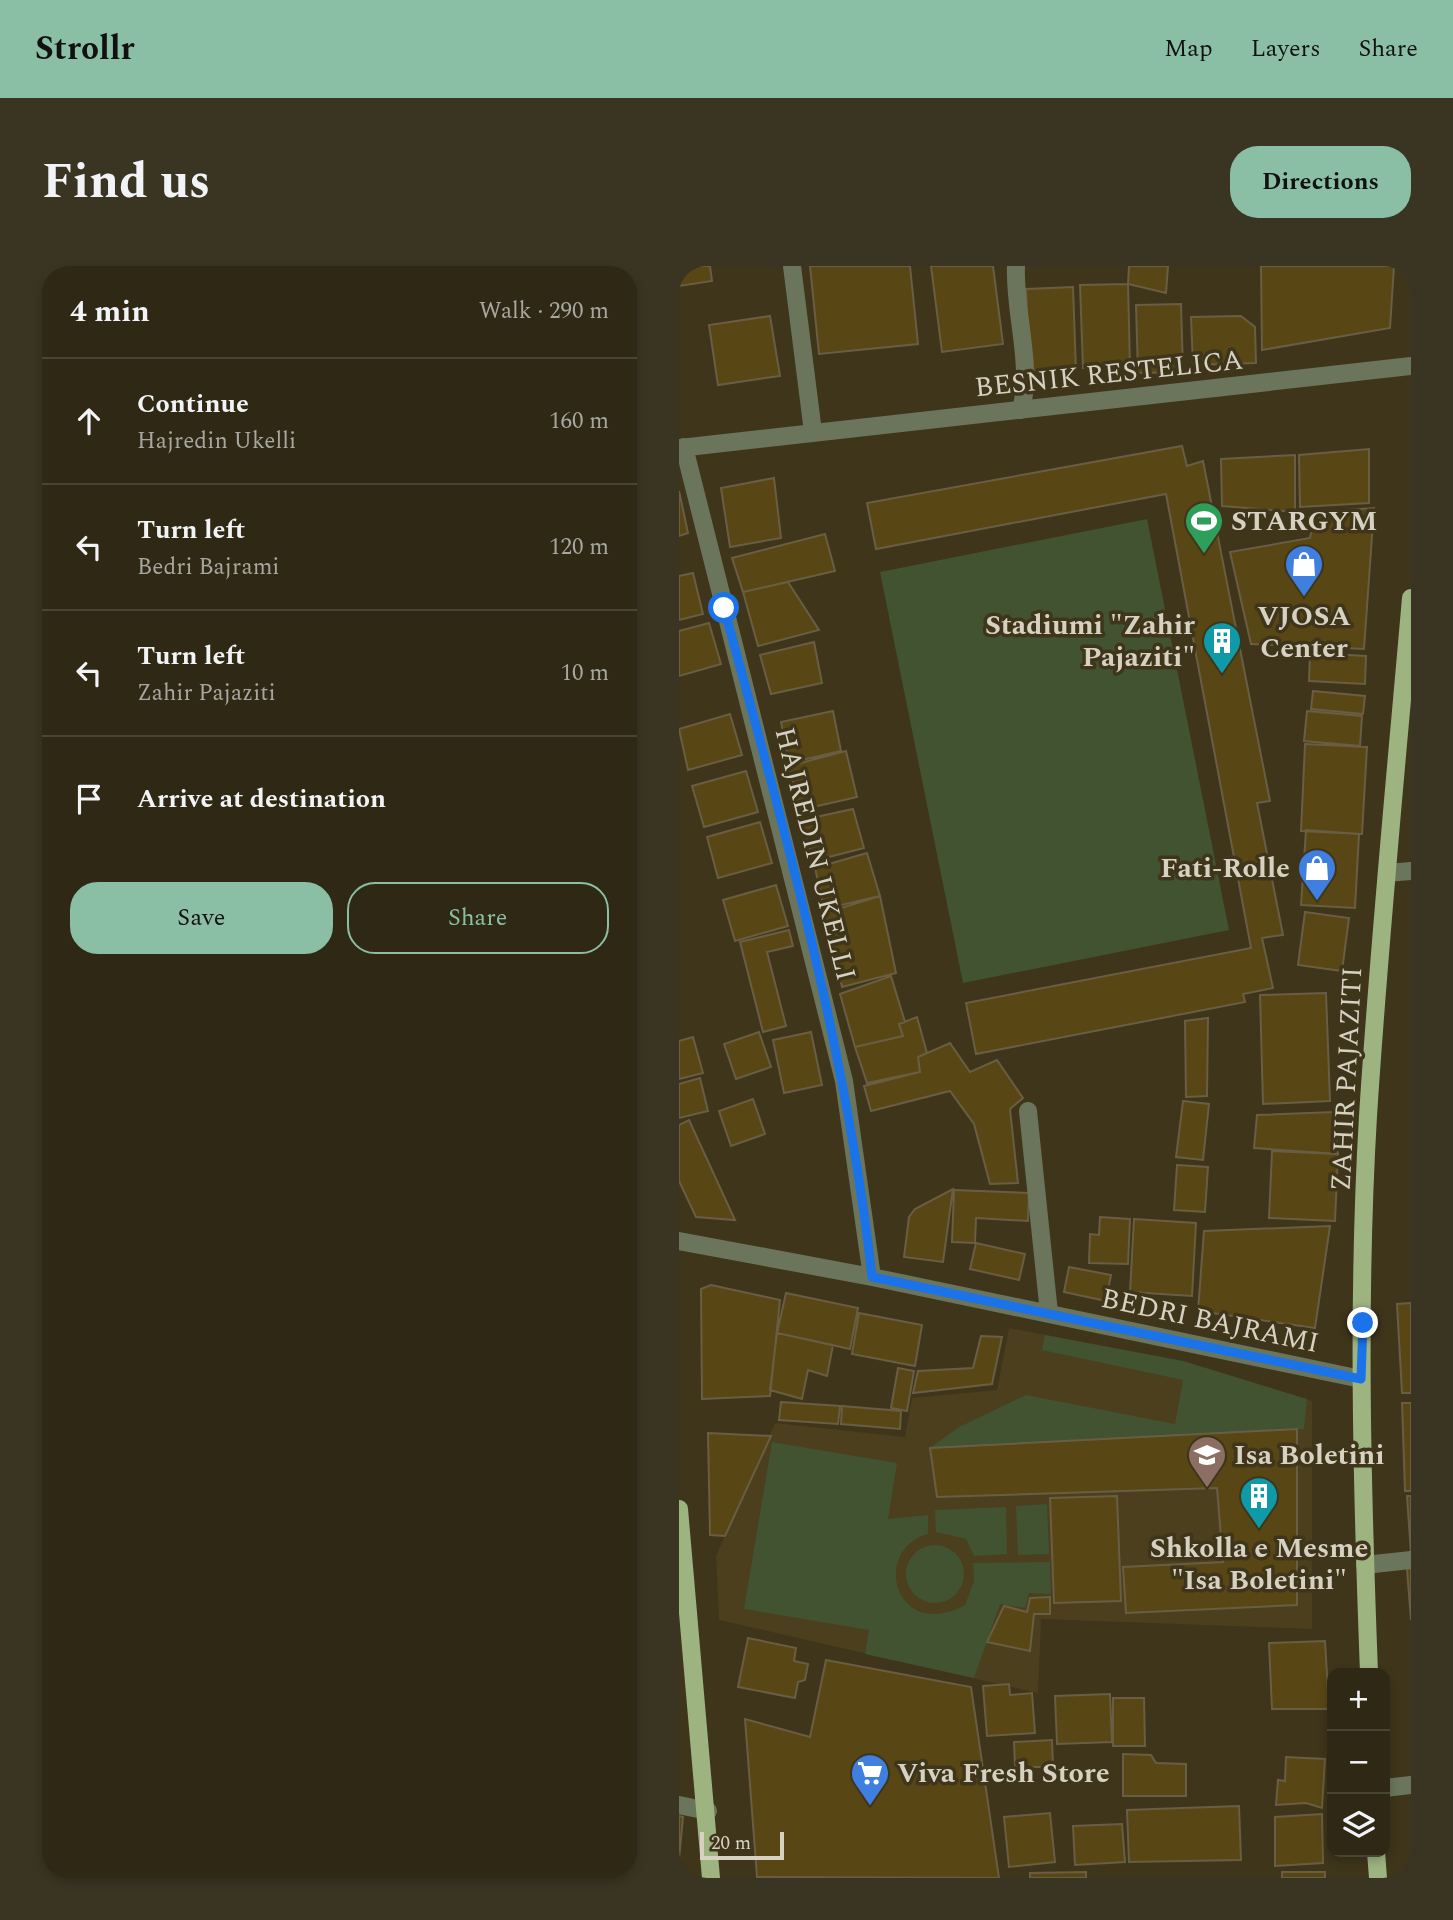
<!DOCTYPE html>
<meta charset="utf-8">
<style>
:root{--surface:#2e2814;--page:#3a3422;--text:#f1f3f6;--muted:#a7a6a0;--line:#494434;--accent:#8abfa5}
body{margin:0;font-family:Spectral,serif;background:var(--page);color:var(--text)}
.controls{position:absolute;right:21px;bottom:21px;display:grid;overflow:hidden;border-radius:14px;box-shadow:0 4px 10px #0003}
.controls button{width:63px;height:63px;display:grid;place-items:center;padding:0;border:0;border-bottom:2px solid var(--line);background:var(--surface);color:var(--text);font:35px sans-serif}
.scale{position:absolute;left:21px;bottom:18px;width:84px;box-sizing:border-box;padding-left:7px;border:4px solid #d7d1c2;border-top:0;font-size:19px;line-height:24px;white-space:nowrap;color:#d7d1c2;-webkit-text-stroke:5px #3e351b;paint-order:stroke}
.stop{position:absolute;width:21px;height:21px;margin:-16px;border:5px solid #1a73e8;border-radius:50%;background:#fff}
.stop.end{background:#1a73e8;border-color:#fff;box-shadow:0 2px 7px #0008}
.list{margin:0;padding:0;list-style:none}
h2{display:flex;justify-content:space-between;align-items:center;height:91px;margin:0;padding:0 28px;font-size:30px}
h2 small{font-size:23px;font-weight:400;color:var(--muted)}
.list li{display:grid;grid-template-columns:46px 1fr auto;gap:21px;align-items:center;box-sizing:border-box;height:126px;padding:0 28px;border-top:2px solid var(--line)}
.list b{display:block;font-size:26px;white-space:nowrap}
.list p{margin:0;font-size:23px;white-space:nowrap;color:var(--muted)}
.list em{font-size:23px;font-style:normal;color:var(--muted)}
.actions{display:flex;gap:14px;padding:21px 28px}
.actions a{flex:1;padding:16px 0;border:2px solid var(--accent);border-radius:28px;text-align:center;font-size:24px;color:var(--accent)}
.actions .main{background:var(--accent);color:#111}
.icon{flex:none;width:38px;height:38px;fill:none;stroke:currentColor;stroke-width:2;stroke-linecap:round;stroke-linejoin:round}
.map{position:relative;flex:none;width:732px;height:1612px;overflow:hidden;border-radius:28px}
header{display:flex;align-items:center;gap:42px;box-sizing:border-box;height:98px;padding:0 35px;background:var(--accent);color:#111}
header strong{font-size:33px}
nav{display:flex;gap:38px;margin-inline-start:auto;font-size:24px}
.intro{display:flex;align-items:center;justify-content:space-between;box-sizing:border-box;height:168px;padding:0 42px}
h1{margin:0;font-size:49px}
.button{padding:18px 32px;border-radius:28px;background:var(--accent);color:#111;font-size:24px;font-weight:700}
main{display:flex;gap:42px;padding:0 42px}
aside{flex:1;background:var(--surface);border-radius:28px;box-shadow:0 4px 10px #0003}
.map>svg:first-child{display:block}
.built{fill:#4b3f1d}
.green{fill:#415331}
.building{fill:#584714;stroke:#695e43;stroke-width:2}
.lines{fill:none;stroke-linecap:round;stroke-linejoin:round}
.minor{stroke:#6a755c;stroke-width:18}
.major{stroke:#9db380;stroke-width:18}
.route{stroke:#1a73e8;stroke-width:9}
.labels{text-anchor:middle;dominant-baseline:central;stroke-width:7;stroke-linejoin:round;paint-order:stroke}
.street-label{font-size:28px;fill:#d7d1c2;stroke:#3e351b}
.poi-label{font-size:28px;font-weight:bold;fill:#d7d1c2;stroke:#3e351b;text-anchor:start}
</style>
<header>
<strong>Strollr</strong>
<nav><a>Map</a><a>Layers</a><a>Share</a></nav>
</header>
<div class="intro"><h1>Find us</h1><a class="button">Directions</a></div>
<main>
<aside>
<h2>4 min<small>Walk · 290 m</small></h2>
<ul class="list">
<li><svg class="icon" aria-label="ahead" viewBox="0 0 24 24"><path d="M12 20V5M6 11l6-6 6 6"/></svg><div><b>Continue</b><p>Hajredin Ukelli</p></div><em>160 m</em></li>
<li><svg class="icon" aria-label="left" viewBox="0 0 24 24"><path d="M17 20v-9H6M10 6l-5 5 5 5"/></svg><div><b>Turn left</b><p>Bedri Bajrami</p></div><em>120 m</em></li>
<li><svg class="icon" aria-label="left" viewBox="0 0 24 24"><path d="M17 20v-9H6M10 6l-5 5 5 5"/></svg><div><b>Turn left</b><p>Zahir Pajaziti</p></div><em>10 m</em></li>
<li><svg class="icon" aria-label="arrive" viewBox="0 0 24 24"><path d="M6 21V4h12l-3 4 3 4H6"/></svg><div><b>Arrive at destination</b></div></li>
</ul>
<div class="actions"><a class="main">Save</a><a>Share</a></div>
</aside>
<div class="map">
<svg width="732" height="1612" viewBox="0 0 732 1612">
<rect width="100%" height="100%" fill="#3e351b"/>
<path class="built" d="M 330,1062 L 504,1095 L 633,1135 L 633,1363 L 362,1353 L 359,1427 L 40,1354 L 37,1290 L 96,1157 L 226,1171 L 233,1132 L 318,1124 Z"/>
<path class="green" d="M 468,253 L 550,664 L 284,717 L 201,306 Z
M 366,1069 L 504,1095 L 628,1133 L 625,1163 L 251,1182 L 280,1161 L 347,1129 L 496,1158 L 504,1114 L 363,1084 Z
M 93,1176 L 218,1197 L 209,1253 L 249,1249 L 249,1268 C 192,1283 215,1377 286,1339 L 295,1315 L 294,1297 L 371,1296 L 372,1328 L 350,1327 L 346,1342 L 321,1338 L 295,1412 L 186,1388 L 190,1364 L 65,1343 Z
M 368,1238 L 370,1288 L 339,1289 L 337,1240 Z
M 327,1241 L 328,1288 L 295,1290 L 287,1273 L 257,1266 L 256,1244 Z
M227 1308a29 29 0 1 1 58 0a29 29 0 1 1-58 0Z"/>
<path class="building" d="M 0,0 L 31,0 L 33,15 L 0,20 Z
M 131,0 L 231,0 L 239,78 L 140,88 Z
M 252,0 L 314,0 L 324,78 L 263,86 Z
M 450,0 L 489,0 L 487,27 L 449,18 Z
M 582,0 L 715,0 L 711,62 L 583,84 Z
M 449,18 L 451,101 L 404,102 L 401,19 Z
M 394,21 L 397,105 L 350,105 L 347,23 Z
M 502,38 L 504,106 L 459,107 L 457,39 Z
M 91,50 L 101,110 L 39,119 L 30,59 Z
M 562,50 L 576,61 L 577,97 L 514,99 L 512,51 Z
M 503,180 L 508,200 L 524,195 L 591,535 L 578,537 L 604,669 L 583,672 L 594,722 L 564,728 L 566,736 L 297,788 L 287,737 L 572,682 L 487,228 L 197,283 L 188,237 Z
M 690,183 L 690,237 L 621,241 L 620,189 Z
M 616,189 L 616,246 L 543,240 L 542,193 Z
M 95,212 L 102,272 L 51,281 L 42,222 Z
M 0,225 L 9,267 L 0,270 Z
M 695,242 L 685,383 L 572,378 L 551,286 L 631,272 L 636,246 Z
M 146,268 L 156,305 L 64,326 L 53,292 Z
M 14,307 L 24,348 L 0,354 L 0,310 Z
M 109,316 L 140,364 L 79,380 L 64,326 Z
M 30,357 L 42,398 L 0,410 L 0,365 Z
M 135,376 L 143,417 L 92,428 L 81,389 Z
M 631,387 L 687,390 L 686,418 L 630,415 Z
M 634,425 L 686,430 L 684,448 L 632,443 Z
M 154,445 L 162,485 L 110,497 L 102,456 Z
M 628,445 L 683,450 L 681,480 L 625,475 Z
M 51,448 L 63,489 L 9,504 L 0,463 Z
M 626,478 L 688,481 L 683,568 L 622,565 Z
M 167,485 L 178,531 L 121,544 L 110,500 Z
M 67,505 L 79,546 L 25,561 L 13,520 Z
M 174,543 L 185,582 L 134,595 L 123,554 Z
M 81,556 L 93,597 L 39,612 L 28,571 Z
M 627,564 L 680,568 L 676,642 L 622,639 Z
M 188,587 L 201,630 L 145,643 L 136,602 Z
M 97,619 L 109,660 L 56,675 L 44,634 Z
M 201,630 L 217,707 L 163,721 L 146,647 Z
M 626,646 L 670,652 L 663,705 L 619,699 Z
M 110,664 L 114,680 L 88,686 L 107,760 L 84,766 L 61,676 Z
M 212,710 L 226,756 L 220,758 L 224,770 L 176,781 L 161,728 Z
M 647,727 L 651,835 L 584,838 L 581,729 Z
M 238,751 L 248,787 L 239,791 L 241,806 L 188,817 L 176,781 L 224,770 L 220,758 Z
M 529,752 L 528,830 L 507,831 L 506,755 Z
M 80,766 L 92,801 L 57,813 L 45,778 Z
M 132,766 L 143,819 L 105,827 L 94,774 Z
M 14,771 L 24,807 L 0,813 L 0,775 Z
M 271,777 L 291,806 L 318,794 L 344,832 L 331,843 L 339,917 L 311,918 L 295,858 L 271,825 L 192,845 L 185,820 L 241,806 L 239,791 Z
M 21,812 L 29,845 L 0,852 L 0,818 Z
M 74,833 L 86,868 L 52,880 L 40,845 Z
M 504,835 L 530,838 L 524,894 L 497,891 Z
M 655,846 L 659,888 L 575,882 L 578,849 Z
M 10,854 L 56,954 L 17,951 L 0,915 L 0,859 Z
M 593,885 L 659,888 L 656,955 L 590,952 Z
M 498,899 L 529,901 L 526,946 L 495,944 Z
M 274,923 L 264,996 L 225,991 L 230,951 L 236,943 Z
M 275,924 L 350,927 L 349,955 L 297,952 L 296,977 L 273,976 Z
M 421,951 L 451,953 L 449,998 L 410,997 L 411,968 L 420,969 Z
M 455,953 L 517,957 L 513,1030 L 451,1026 Z
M 651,960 L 636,1062 L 519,1045 L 525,965 Z
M 297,977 L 346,988 L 340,1014 L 291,1003 Z
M 390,1001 L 432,1009 L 427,1035 L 385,1026 Z
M 32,1019 L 101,1034 L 91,1130 L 23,1133 L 22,1023 Z
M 107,1027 L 179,1042 L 171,1083 L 98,1067 Z
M 732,1037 L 732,1127 L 723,1127 L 718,1038 Z
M 180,1047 L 243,1059 L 236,1100 L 173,1088 Z
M 98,1067 L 154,1079 L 148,1110 L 129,1104 L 123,1133 L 91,1124 Z
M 302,1070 L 323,1071 L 313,1118 L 234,1127 L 239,1105 L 294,1102 Z
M 219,1102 L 235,1105 L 228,1145 L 212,1142 Z
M 102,1136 L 161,1140 L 159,1158 L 100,1154 Z
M 723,1137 L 732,1137 L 732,1225 L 726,1225 Z
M 163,1140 L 222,1145 L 221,1163 L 162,1158 Z
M 618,1163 L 618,1339 L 447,1347 L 444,1301 L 544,1296 L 538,1222 L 258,1231 L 251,1182 Z
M 29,1167 L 92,1170 L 46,1270 L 31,1269 Z
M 438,1230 L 442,1335 L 375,1337 L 371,1232 Z
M 728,1230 L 732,1230 L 732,1288 Z
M 732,1302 L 732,1354 L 728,1303 Z
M 371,1331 L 371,1348 L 355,1348 L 351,1385 L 308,1376 L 325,1340 L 348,1346 L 351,1332 Z
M 69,1372 L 117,1382 L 115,1395 L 129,1398 L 126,1414 L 119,1416 L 116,1432 L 59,1421 Z
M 646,1375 L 650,1443 L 593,1443 L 590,1377 Z
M 147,1394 L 292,1421 L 320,1612 L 78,1611 L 66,1453 L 131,1471 Z
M 330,1418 L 331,1429 L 353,1427 L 356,1467 L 308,1470 L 304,1420 Z
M 431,1428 L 433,1476 L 378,1478 L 376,1430 Z
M 434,1432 L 465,1432 L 466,1480 L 434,1480 Z
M 373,1474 L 374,1501 L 336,1501 L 335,1476 Z
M 444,1488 L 472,1489 L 477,1497 L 507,1498 L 507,1530 L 444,1530 Z
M 607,1491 L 646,1493 L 643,1542 L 627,1537 L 597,1539 L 599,1514 L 606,1515 Z
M 560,1540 L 562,1594 L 450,1596 L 448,1544 Z
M 371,1547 L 376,1596 L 330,1601 L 325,1551 Z
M 643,1548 L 644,1597 L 596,1600 L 596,1551 Z
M 0,1550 L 4,1551 L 0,1593 Z
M 443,1558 L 446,1596 L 396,1599 L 394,1560 Z
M 407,1606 L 407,1612 L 351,1612 L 351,1607 Z
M 603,1606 L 646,1606 L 646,1612 L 603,1612 Z"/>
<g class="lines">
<path class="minor" d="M 113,0 L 134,166
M 337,0 C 335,47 354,98 342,144
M 5,181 L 165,815 L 193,1011
M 0,182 L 732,100
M 708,607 L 732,605
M 349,845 L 370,1047
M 0,975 L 193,1011 L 682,1113
M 686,1299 L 732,1294
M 706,1522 L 732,1519
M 0,1539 L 29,1545"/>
<path class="major" d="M 0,1243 L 32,1612
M 690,1407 C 683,1222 678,1035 689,850 C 700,677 717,505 732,332
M 697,1586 L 699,1612"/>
</g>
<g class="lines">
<path class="route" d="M 45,342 C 105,562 168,784 193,1011 L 682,1113 L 684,1057"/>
</g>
<defs>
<symbol id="stadium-pin" viewBox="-11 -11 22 30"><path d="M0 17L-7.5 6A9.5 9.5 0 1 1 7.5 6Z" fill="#2e9e5b" stroke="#3e351b"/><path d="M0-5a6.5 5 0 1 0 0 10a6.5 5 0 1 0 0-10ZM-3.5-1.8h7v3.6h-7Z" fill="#fff"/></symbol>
<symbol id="shop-pin" viewBox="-11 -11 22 30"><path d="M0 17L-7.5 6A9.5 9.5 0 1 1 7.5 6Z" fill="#3f7fe0" stroke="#3e351b"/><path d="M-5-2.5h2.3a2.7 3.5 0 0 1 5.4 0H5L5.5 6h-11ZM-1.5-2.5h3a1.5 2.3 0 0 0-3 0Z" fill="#fff"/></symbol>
<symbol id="building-pin" viewBox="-11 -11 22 30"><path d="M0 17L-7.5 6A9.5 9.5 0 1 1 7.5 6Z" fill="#0f9aa8" stroke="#3e351b"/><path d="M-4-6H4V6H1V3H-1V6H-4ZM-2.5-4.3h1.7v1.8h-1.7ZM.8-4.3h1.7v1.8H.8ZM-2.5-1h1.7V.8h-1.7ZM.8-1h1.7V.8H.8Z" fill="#fff"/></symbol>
<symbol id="school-pin" viewBox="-11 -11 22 30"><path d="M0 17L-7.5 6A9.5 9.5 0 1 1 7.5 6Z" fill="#8d6e63" stroke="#3e351b"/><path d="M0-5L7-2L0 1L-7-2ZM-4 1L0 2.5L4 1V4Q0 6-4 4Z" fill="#fff"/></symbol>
<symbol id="supermarket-pin" viewBox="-11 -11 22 30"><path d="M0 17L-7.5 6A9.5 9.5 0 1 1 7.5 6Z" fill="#3f7fe0" stroke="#3e351b"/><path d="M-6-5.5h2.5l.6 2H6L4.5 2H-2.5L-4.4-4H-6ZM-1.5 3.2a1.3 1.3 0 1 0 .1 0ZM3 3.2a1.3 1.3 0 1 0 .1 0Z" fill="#fff"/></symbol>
</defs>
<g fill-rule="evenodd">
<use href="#stadium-pin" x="503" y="233" width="44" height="60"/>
<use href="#shop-pin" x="603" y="276" width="44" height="60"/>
<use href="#building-pin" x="521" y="353" width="44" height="60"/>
<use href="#shop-pin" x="616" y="580" width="44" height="60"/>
<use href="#school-pin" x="506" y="1167" width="44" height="60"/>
<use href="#building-pin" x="558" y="1208" width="44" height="60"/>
<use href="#supermarket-pin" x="169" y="1485" width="44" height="60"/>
</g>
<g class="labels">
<g class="street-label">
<text transform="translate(430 108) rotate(-6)">BESNIK RESTELICA</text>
<text transform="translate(136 588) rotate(76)">HAJREDIN UKELLI</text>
<text transform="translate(668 813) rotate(-87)">ZAHIR PAJAZITI</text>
<text transform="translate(531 1055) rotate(12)">BEDRI BAJRAMI</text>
</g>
<g class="poi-label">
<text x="552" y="255">STARGYM</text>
<text x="625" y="350" text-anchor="middle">VJOSA<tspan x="625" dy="32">Center</tspan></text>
<text x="516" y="359" text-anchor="end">Stadiumi "Zahir<tspan x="516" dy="32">Pajaziti"</tspan></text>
<text x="611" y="602" text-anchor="end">Fati-Rolle</text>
<text x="555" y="1189">Isa Boletini</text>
<text x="580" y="1282" text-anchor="middle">Shkolla e Mesme<tspan x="580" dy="32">"Isa Boletini"</tspan></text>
<text x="218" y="1507">Viva Fresh Store</text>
</g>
</g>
</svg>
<div class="controls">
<button>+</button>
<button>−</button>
<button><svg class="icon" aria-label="layers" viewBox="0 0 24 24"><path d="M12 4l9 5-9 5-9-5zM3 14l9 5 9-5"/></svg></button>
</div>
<div class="scale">20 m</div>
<div class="stop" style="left:45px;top:342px"></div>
<div class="stop end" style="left:684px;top:1057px"></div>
</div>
</main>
